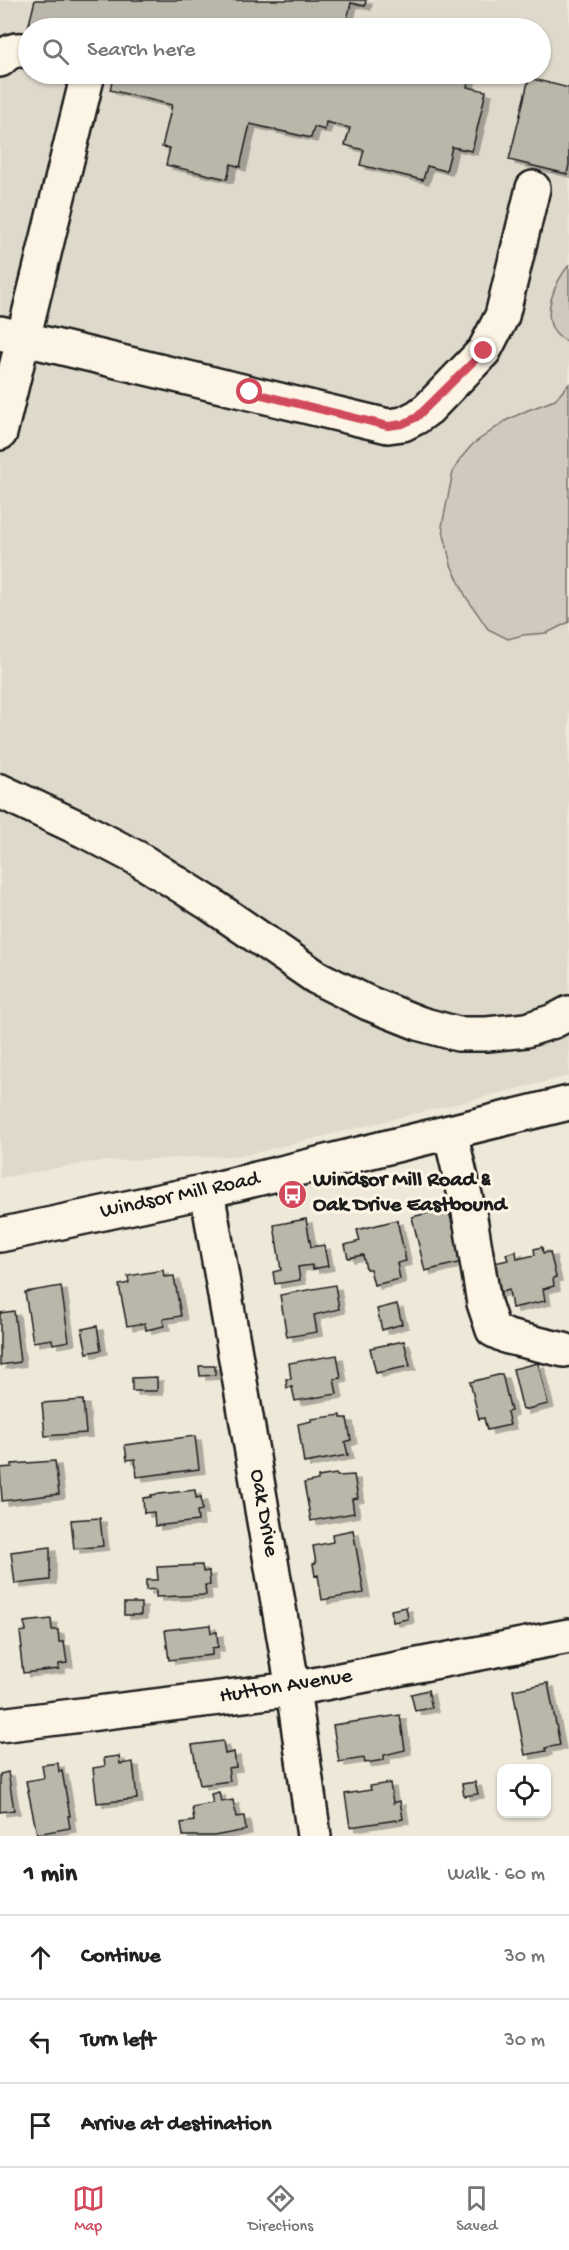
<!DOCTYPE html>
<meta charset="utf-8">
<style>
:root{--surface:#fff;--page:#f2f2f2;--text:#222;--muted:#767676;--line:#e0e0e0;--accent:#d1495b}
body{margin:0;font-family:"Gochi Hand",sans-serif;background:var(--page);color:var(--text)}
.controls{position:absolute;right:18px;bottom:18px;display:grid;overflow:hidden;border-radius:12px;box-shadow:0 2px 4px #0004}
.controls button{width:54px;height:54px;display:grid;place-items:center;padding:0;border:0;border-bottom:2px solid var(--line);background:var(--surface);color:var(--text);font:30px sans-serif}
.stop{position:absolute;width:18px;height:18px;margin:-14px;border:4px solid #d1495b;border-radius:50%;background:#fff}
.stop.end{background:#d1495b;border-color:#fff;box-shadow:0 2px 6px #0008}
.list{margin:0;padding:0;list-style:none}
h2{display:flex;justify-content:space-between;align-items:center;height:78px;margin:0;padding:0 24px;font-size:26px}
h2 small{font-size:20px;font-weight:400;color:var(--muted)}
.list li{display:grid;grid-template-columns:39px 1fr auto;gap:18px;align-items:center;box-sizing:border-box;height:84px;padding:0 24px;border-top:2px solid var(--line)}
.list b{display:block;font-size:22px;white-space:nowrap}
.list em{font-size:20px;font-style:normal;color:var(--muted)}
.icon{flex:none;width:33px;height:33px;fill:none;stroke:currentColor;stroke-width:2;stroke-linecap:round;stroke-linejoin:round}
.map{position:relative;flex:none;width:569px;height:1836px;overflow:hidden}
.search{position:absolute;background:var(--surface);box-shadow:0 2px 4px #0004;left:18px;right:18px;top:18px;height:66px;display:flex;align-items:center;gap:15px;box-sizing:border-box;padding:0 21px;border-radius:33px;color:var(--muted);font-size:22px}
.sheet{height:330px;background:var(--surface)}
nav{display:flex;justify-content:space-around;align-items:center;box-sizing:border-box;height:84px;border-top:2px solid var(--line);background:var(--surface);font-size:16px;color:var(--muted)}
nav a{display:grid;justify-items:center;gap:3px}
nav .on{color:var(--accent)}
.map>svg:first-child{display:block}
.built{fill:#ded9cb;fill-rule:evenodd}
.green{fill:#cfcabd;stroke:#76736c;stroke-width:1.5}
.building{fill:#bab6aa;stroke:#1c1c1c;stroke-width:1.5;filter:url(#shadow)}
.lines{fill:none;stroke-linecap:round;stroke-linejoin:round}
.minor-casing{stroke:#1c1c1c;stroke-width:38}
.major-casing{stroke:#1c1c1c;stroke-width:38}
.minor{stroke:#fcf5e5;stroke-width:33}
.major{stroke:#fcf5e5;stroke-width:33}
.route{stroke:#d1495b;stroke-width:8}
.labels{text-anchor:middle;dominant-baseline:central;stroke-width:6;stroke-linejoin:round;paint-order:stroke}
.poi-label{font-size:22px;font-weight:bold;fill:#1c1c1c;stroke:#fcf5e5;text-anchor:start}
.street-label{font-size:22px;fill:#1c1c1c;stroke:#fcf5e5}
</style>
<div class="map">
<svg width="569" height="1836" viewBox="0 0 569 1836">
<defs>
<filter id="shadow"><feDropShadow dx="6" dy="4" stdDeviation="0" flood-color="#0004"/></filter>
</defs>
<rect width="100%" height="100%" fill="#eee8d9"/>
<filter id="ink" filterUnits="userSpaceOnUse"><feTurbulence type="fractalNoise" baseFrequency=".0167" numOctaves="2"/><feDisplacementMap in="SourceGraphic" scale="12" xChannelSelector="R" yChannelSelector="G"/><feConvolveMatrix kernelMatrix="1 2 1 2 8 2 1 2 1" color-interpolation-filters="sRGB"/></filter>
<g filter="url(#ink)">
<path class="built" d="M 0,0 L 569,0 L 569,1076 L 246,1155 L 93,1162 L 0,1178 ZM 28,28 L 540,28 L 540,74 L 28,74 Z"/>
<path class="green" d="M 569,265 L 569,342 C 565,340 560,338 557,335 C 539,315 556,281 569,265 Z
M 569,384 L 569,622 L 547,633 L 523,635 L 508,639 L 488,629 L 466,597 L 451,565 L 442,526 L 453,472 L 460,459 L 473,444 L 507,420 L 528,410 L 555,400 Z"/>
<path class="building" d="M 35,0 L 366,0 L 365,6 L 351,3 L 345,28 L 92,28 L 76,25 L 75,28 L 28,28 Z
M 114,74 L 456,74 L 470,76 L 467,87 L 486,91 L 472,151 L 452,147 L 446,171 L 427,166 L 423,180 L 360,165 L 364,150 L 345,145 L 350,128 L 326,122 L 325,130 L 314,127 L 311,138 L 250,124 L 240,167 L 231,164 L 227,179 L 166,165 L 170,148 L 162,147 L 172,105 L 110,90 Z
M 529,78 L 569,88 L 569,165 L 567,174 L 509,160 Z
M 448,1208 L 462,1262 L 425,1271 L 412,1217 Z
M 306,1219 L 311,1247 L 324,1245 L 328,1266 L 313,1269 L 312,1265 L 298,1267 L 300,1280 L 275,1284 L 273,1272 L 281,1270 L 274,1225 Z
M 397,1220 L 406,1261 L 397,1263 L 400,1279 L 374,1285 L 370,1269 L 366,1269 L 363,1255 L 348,1258 L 345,1245 L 360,1241 L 357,1230 Z
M 542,1247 L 543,1253 L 550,1252 L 556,1277 L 553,1278 L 554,1286 L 543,1289 L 545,1301 L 512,1308 L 509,1290 L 496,1293 L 490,1264 L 508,1260 L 506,1254 L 516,1251 L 517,1259 L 535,1255 L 534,1249 Z
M 163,1270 L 164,1277 L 174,1276 L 181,1316 L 163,1319 L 164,1326 L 146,1330 L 145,1323 L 127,1326 L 119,1285 L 129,1283 L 128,1276 Z
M 335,1285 L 339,1309 L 314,1315 L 317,1332 L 287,1337 L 280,1295 Z
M 61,1286 L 69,1341 L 53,1344 L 52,1339 L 33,1342 L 25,1292 Z
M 397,1304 L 402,1324 L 382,1330 L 377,1309 Z
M 14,1311 L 20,1362 L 0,1365 L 0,1313 Z
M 97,1326 L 101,1350 L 87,1353 L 82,1329 Z
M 404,1341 L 410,1366 L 376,1373 L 370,1348 Z
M 337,1355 L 341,1378 L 334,1379 L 337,1394 L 295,1401 L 292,1387 L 287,1388 L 286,1379 L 291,1379 L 289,1363 Z
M 538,1363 L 548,1404 L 523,1410 L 513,1369 Z
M 199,1366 L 215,1366 L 215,1375 L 200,1376 Z
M 502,1374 L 511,1411 L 507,1412 L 510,1425 L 487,1430 L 484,1418 L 479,1419 L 470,1382 Z
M 157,1377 L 157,1391 L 132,1391 L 132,1378 Z
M 83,1400 L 86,1433 L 45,1436 L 42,1403 Z
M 341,1415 L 341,1418 L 347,1418 L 351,1440 L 345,1442 L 348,1455 L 304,1463 L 298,1424 L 312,1421 L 311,1419 Z
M 195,1436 L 199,1469 L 137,1477 L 135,1459 L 127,1460 L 125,1445 Z
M 55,1461 L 59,1494 L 2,1501 L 0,1468 L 12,1467 L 12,1464 Z
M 336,1474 L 337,1476 L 354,1475 L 358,1498 L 352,1499 L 354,1513 L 311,1521 L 304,1483 L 318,1480 L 318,1477 Z
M 195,1490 L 196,1498 L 201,1497 L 202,1510 L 197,1511 L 198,1521 L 155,1526 L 154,1512 L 144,1513 L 143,1498 L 151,1497 L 151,1495 Z
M 100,1518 L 103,1546 L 74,1549 L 71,1520 Z
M 353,1530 L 364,1593 L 322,1600 L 318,1575 L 315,1576 L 313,1564 L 316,1563 L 313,1546 L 333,1542 L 332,1534 Z
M 50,1547 L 50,1580 L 15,1584 L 11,1552 Z
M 202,1565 L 203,1572 L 209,1571 L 210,1585 L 205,1585 L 206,1595 L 156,1597 L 156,1589 L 146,1590 L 146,1580 L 158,1580 L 157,1567 Z
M 124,1603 L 141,1603 L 141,1615 L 124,1615 Z
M 406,1607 L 408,1619 L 393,1622 L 391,1610 Z
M 51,1619 L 52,1630 L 58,1630 L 59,1642 L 64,1642 L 67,1663 L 59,1664 L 59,1669 L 23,1673 L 20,1648 L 22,1648 L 20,1632 L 26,1631 L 24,1622 Z
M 210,1625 L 211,1633 L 217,1632 L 218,1647 L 212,1648 L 212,1655 L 169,1660 L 165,1630 Z
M 548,1683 L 560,1745 L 545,1748 L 546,1751 L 525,1755 L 513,1690 Z
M 428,1690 L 432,1708 L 415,1711 L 411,1694 Z
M 400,1715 L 405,1750 L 384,1755 L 384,1760 L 365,1763 L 364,1758 L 339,1762 L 333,1725 Z
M 223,1741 L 225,1754 L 234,1752 L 236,1767 L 228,1768 L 230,1781 L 200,1785 L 192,1745 Z
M 119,1756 L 120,1764 L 133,1762 L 137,1799 L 97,1803 L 93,1768 L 105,1766 L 104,1758 Z
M 58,1763 L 59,1772 L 62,1771 L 70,1816 L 68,1816 L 70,1828 L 37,1834 L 26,1781 L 44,1778 L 42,1765 Z
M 8,1772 L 14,1810 L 0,1812 L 0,1774 Z
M 475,1782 L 478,1794 L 464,1796 L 462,1784 Z
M 390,1783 L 393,1803 L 400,1801 L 403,1819 L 350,1827 L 345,1794 L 371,1790 L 370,1786 Z
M 219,1792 L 221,1802 L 233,1800 L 236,1817 L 244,1816 L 246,1830 L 214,1836 L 183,1836 L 181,1823 L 194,1821 L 192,1807 L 213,1803 L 211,1794 Z"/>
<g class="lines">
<defs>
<path id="minor" d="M 0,60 C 8,51 17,48 28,51
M 0,333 L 388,426 L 403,424 L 417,417 L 428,409 L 484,351 L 502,316 L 533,188
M 0,433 L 88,74
M 0,791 L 85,831 L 137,858 L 210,904 L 316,977 L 368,1003 L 421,1024 L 458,1034 L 487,1034 L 526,1030 L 554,1021 L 569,1013
M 450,1132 L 469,1212 L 484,1303 L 493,1330 L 508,1337 L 564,1350
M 207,1191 L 293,1689 L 314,1836
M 0,1725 L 293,1689 L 569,1636"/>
<path id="major" d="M 0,1235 L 207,1191 L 569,1103"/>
</defs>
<use href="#minor" class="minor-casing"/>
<use href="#major" class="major-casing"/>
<use href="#minor" class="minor"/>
<use href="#major" class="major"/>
</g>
</g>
<g class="lines" filter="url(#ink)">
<path class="route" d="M 250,392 L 388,426 L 403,424 L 417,417 L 484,351"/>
</g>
<defs>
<symbol id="bus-disc" viewBox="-11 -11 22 22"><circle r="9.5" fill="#d1495b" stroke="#fcf5e5"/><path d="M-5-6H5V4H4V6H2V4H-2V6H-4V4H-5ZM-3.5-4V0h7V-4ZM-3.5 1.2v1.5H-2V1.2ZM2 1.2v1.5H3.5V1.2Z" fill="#fff"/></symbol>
</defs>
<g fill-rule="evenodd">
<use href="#bus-disc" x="276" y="1178" width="33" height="33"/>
</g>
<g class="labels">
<g class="poi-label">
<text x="313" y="1181">Windsor Mill Road &amp;<tspan x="313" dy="25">Oak Drive Eastbound</tspan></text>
</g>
<g class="street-label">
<text transform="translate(180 1196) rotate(-12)">Windsor Mill Road</text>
<text transform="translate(263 1513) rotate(80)">Oak Drive</text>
<text transform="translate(286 1687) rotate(-9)">Hutton Avenue</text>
</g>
</g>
</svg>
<div class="controls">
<button><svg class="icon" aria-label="locate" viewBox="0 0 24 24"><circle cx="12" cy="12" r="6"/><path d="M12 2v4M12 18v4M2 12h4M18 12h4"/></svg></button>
</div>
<div class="stop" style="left:250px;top:392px"></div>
<div class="stop end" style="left:484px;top:351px"></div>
<div class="search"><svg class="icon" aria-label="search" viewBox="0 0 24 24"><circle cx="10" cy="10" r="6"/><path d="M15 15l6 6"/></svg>Search here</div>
</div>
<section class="sheet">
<h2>1 min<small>Walk · 60 m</small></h2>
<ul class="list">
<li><svg class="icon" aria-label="ahead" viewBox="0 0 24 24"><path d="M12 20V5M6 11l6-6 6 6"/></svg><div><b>Continue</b></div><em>30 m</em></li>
<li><svg class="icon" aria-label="left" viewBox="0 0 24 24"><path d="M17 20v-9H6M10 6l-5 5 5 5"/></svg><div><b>Turn left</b></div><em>30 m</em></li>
<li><svg class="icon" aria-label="arrive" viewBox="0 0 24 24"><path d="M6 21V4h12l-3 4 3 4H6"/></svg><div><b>Arrive at destination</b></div></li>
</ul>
</section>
<nav>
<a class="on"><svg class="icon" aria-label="map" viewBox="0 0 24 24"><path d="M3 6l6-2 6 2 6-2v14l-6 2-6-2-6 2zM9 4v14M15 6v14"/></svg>Map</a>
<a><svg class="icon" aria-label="directions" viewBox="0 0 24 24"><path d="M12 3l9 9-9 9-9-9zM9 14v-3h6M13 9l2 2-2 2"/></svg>Directions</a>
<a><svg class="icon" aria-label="saved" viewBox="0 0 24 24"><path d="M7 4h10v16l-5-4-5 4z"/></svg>Saved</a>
</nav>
